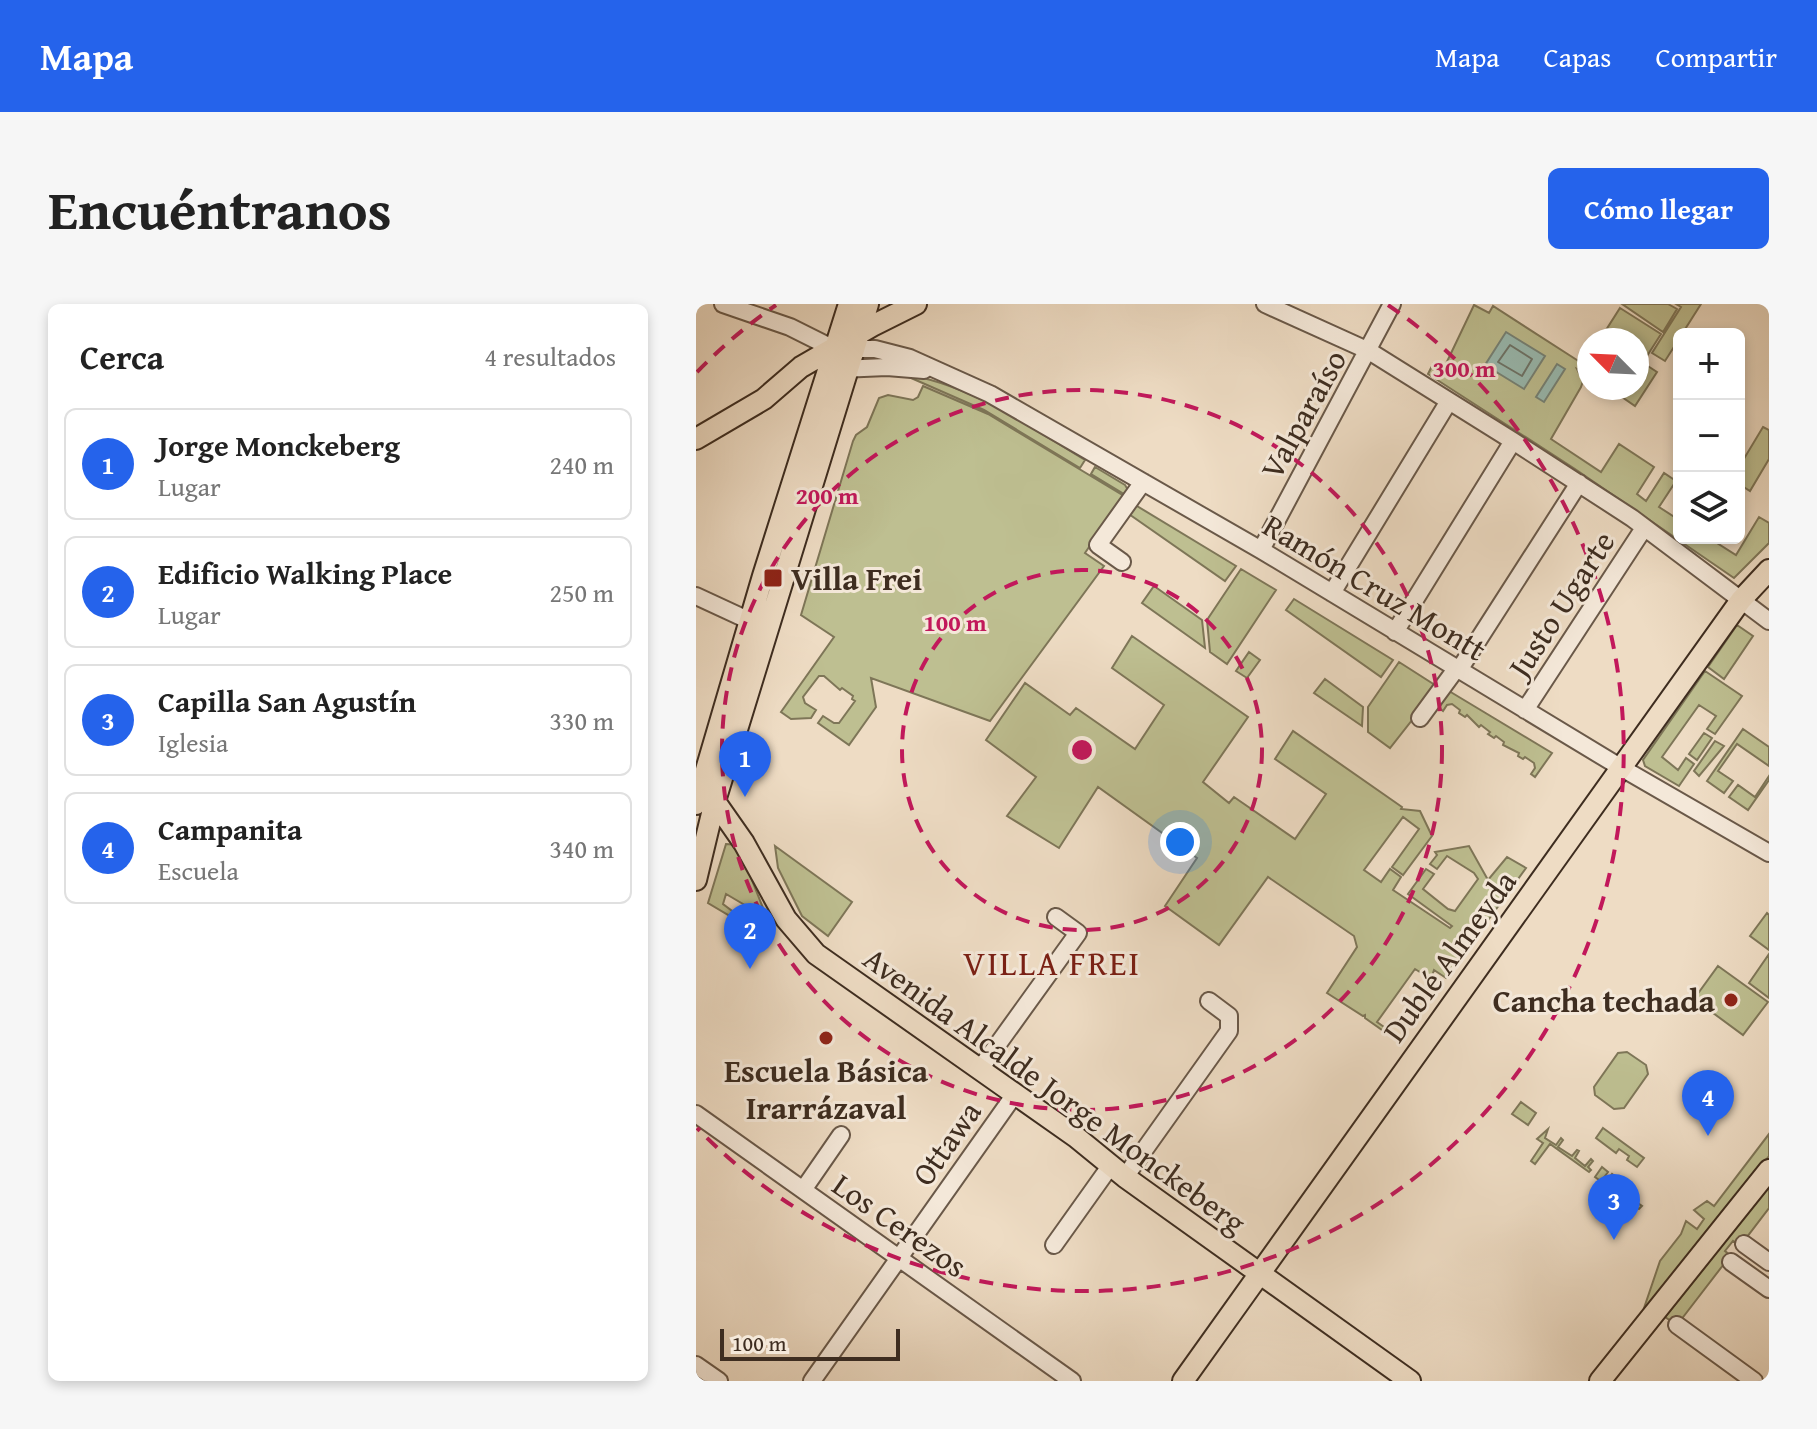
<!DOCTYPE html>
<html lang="es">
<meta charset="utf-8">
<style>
:root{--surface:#fff;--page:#f6f6f6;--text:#222;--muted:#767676;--line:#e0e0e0;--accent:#2563eb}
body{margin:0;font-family:"Gentium Book Plus",serif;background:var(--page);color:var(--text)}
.controls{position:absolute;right:24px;top:24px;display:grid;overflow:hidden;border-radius:12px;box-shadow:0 4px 12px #0003}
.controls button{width:72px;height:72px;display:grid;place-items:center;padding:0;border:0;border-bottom:2px solid var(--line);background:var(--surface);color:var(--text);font:40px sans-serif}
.compass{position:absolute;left:881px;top:24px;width:72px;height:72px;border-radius:50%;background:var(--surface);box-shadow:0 4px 12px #0003;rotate:294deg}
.scale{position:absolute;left:24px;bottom:20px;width:180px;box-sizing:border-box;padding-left:8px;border:4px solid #3e2d20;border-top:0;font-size:22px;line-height:28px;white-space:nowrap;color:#3e2d20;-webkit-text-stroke:6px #f4e8d9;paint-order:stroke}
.you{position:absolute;left:484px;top:538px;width:28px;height:28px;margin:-20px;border:6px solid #fff;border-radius:50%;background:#1a73e8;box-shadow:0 0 0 12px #1a73e833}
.badge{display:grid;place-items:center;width:52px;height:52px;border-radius:50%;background:var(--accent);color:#fff;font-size:26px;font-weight:700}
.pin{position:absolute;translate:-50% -66px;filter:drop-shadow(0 2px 4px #0008)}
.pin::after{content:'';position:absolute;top:42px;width:28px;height:24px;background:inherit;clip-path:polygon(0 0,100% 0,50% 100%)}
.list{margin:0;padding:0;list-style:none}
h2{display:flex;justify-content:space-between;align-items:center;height:104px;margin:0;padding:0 32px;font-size:34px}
h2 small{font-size:26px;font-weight:400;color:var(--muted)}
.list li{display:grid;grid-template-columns:52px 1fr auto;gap:24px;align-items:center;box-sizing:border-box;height:112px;margin:0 16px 16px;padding:0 16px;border:2px solid var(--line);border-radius:12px}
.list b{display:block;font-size:30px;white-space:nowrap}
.list p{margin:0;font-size:26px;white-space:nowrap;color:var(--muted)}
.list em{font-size:26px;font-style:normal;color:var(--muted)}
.icon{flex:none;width:44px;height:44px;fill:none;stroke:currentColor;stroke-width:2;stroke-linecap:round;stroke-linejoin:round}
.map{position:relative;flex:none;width:1073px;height:1077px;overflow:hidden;border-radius:12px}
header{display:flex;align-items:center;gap:48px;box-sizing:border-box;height:112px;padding:0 40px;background:var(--accent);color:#fff}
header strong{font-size:38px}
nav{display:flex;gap:44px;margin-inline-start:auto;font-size:28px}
.intro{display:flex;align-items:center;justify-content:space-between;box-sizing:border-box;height:192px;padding:0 48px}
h1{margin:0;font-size:56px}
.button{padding:20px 36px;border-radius:12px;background:var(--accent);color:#fff;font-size:28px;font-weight:700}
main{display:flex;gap:48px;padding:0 48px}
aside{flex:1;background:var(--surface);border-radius:12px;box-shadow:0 4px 12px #0003}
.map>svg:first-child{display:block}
.green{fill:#bebf91;stroke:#7e7658;stroke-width:2}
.water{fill:#99bcb3;stroke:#758378;stroke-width:2}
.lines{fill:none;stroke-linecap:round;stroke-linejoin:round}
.shore{stroke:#6c746a;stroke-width:2}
.minor-casing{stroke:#6a5949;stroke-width:20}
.major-casing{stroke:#3e2d20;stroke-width:24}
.minor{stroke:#f4e8d9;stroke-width:16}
.major{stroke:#eedcc4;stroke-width:20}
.ring{fill:none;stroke:#c2185b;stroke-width:4;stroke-dasharray:14 10}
.poi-dot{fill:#8f2418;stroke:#f4e8d9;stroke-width:3}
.labels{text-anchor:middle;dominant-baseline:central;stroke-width:6;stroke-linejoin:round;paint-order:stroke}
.street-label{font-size:32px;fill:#3e2d20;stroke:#f4e8d9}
.poi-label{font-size:32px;font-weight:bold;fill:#3e2d20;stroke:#f4e8d9;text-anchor:start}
.neighbourhood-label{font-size:34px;letter-spacing:2px;fill:#7a1f14;stroke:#f4e8d9}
.centre{fill:#c2185b;stroke:#f4e8d9;stroke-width:4}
.ring-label{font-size:24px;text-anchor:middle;font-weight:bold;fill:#c2185b;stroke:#f4e8d9;stroke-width:6;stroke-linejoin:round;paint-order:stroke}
</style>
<header>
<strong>Mapa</strong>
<nav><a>Mapa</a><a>Capas</a><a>Compartir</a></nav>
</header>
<div class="intro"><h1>Encuéntranos</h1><a class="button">Cómo llegar</a></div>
<main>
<aside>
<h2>Cerca<small>4 resultados</small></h2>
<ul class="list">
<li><span class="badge">1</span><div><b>Jorge Monckeberg</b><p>Lugar</p></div><em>240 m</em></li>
<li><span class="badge">2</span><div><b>Edificio Walking Place</b><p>Lugar</p></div><em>250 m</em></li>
<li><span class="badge">3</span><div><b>Capilla San Agustín</b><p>Iglesia</p></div><em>330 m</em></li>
<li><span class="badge">4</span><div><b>Campanita</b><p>Escuela</p></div><em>340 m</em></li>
</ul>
</aside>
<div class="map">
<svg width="1073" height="1077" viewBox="0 0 1073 1077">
<rect width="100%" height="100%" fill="#eedcc4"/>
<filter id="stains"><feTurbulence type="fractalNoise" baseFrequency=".0025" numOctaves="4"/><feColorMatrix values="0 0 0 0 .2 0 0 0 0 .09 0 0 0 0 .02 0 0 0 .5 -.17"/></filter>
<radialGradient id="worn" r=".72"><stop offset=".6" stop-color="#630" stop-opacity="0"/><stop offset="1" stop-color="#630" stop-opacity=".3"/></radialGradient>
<path class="green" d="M 926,0 L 972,0 L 981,5 L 967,28 Z
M 980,0 L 1005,0 L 986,30 L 983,30 L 983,35 L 969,57 L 956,49 L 985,3 Z
M 778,1 L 793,9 L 797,2 L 884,58 L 893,46 L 893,71 L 881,65 L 887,77 L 885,83 L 855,135 L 905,168 L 923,140 L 958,163 L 941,190 L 950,197 L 968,169 L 980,177 L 963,203 L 983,216 L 983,234 L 1013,234 L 1040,251 L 1063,213 L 1073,219 L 1073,239 L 1038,274 L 879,165 L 732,70 L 737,60 L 747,66 Z
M 924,4 L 965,30 L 951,52 L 941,46 L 941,36 L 926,36 L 910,26 Z
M 941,55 L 961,68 L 939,102 L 913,84 L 941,84 Z
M 206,70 C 273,79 332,122 389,156 L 384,164 L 288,106 Z
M 227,82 L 292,110 L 428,192 L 389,249 L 408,262 L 294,417 L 175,374 L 180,403 L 153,441 L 122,419 L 127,412 L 138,419 L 143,419 L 159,397 L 156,395 L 157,392 L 146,384 L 144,386 L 128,372 L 123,372 L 107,393 L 109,399 L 120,406 L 115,414 L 95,415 L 85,408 L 138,333 L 105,311 L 157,137 L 160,131 L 171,123 L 183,94 L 192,91 L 217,96 L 222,93 Z
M 1067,123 L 1073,126 L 1073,155 L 1054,187 L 1043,180 L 1043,163 Z
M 399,163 L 429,181 L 432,186 L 428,190 L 395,170 Z
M 436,199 L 540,262 L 529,277 L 430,208 Z
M 545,265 L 580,286 L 531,360 L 514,348 L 511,316 Z
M 458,282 L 506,316 L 509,344 L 446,299 Z
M 598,295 L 697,356 L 685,373 L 590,306 Z
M 1041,321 L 1057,332 L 1028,375 L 1012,363 Z
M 436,332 L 552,413 L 507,478 L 533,499 L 538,493 L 599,535 L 630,490 L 579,455 L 597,427 L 706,503 L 705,505 L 724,507 L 736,532 L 707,571 L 696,563 L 723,525 L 707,513 L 668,566 L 685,578 L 694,565 L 705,573 L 697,586 L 754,624 L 756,622 L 712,590 L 730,565 L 738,570 L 727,585 L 752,605 L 759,607 L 782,575 L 778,569 L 751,552 L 741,565 L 734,560 L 741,551 L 739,548 L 773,542 L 792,576 L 811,553 L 830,564 L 750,674 L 738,666 L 735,675 L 719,665 L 681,718 L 698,730 L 696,733 L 669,714 L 669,711 L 667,712 L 631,689 L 661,643 L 658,632 L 572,573 L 523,641 L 469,602 L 501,554 L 402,483 L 363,544 L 311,512 L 340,473 L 290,436 L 329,379 L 374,411 L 380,404 L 439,445 L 468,401 L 416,364 Z
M 553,348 L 564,356 L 551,374 L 540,367 Z
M 703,358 L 742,383 L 694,444 L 672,428 L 672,403 Z
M 1009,367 L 1046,392 L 1019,430 L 1011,425 L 1020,412 L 1003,401 L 966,453 L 982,466 L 990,454 L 998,460 L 983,482 L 949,462 L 947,456 Z
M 629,375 L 667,403 L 666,422 L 618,389 Z
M 753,387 L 856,449 L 839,473 L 835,470 L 839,464 L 838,459 L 829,453 L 827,455 L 822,452 L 823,449 L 807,441 L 808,438 L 800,432 L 798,434 L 792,430 L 794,428 L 785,421 L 783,423 L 771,411 L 769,413 L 763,409 L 764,406 L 756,400 L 751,401 L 747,407 L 742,403 Z
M 1047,425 L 1073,443 L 1073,462 L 1041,440 L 1022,467 L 1037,477 L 1028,489 L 1011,477 Z
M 1008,429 L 1016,434 L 1001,456 L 993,450 Z
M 1019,437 L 1028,442 L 1003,472 L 998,467 Z
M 1073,472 L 1073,476 L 1052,506 L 1033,493 L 1042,481 L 1059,493 Z
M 30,540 L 42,541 L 69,609 L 64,610 L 30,590 L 27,600 L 76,637 L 12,599 Z
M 79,542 L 156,598 L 132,632 L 106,612 L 82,564 Z
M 1071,609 L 1073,611 L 1073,646 L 1054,632 Z
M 1073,650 L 1073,694 L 1053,679 Z
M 1022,662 L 1072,698 L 1047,731 L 998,695 Z
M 931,748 L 950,761 L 952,770 L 928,804 L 918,805 L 899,791 L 898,783 L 922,749 Z
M 825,798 L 840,809 L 832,821 L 816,810 Z
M 907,824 L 948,854 L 941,863 L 931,856 L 933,852 L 923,845 L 920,849 L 900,834 Z
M 852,825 L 849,834 L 860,841 L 865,834 L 867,836 L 862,843 L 876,852 L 881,846 L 883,847 L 879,854 L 889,862 L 895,855 L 897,857 L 892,863 L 895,866 L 893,868 L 854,840 L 839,860 L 835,857 L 847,839 L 841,835 Z
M 1073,830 L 1073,852 L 947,1012 L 946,1010 L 964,957 L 985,930 L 990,917 L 1001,925 L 1008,915 L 998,906 L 1011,897 L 1018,902 Z
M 906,863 L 912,868 L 907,875 L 911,877 L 916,870 L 929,880 L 924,887 L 946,902 L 943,905 L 899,873 Z
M 1073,882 L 1073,904 L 1048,937 L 1054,950 L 1037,937 L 1029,947 L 1043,958 L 1031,956 L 981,1021 L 969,1013 Z"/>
<path class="water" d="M 810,28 L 849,52 L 828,85 L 789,61 Z
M 861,60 L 869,65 L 848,98 L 840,93 Z"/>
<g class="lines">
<path class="shore" d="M 814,41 L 836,55 L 826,72 L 802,58 Z"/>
<defs>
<path id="minor" d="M 27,0 L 94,23 L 138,45 L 179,45 L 214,54 L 294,90 L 565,246 L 924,463 L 1073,549
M 569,0 L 673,47 L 817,137 L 936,214 L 1073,317
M 144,65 L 191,63 L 228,66
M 565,246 L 696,0
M 426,258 L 402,241 L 447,178
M 636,289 L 753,97
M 0,292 L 54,317
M 699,328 L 817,137
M 763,366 L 883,179
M 829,406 L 948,224
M 724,414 L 760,365
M 284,765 L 382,629 L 360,613
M 0,810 L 376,1077
M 429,873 L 533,727 L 533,712 L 513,697
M 107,886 L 145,831
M 1048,940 L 1073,958
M 358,941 L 415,861
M 1035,958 L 1073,985
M 981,1021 L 1058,1077
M 0,1061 L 23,1077
M 116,1077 L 319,790"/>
<path id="major" d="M 0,135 L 68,95 L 105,63 L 176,22 L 220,0
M 6,479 L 48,539 L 90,615 L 120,650 L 380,833 L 429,873 L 714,1077
M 0,500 L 67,272 L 153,0
M 0,576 L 19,497 L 172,0
M 487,1077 L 1045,296 L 1073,266
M 904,1077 L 1073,866"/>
</defs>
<use href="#minor" class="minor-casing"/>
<use href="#major" class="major-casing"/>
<use href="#minor" class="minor"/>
<use href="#major" class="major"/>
</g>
<g class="ring">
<circle cx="386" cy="446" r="180"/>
<circle cx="386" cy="446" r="360"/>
<path d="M1 68A540 540 0 0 1 80 1M692 1A540 540 0 1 1 1 824"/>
</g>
<g class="poi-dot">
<rect x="67" y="264" width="20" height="20" rx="4"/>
<circle cx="1035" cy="696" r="8"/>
<circle cx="130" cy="734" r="8"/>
</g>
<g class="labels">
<g class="street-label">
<text transform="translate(607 110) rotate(-61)">Valparaíso</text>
<text transform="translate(679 283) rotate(31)">Ramón Cruz Montt</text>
<text transform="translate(865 300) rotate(-57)">Justo Ugarte</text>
<text transform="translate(753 652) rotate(-54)">Dublé Almeyda</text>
<text transform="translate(359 786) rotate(36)">Avenida Alcalde Jorge Monckeberg</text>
<text transform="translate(250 839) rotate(-55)">Ottawa</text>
<text transform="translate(204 921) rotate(35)">Los Cerezos</text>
</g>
<g class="poi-label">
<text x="95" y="274">Villa Frei</text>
<text x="1019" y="696" text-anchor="end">Cancha techada</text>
<text x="130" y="766" text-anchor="middle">Escuela Básica<tspan x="130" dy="37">Irarrázaval</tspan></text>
</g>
<g class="neighbourhood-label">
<text x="356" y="658">VILLA FREI</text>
</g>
</g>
<circle cx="386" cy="446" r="12" class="centre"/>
<g class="ring-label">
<text x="768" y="73">300 m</text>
<text x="131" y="200">200 m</text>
<text x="259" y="327">100 m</text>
</g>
<rect width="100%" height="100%" filter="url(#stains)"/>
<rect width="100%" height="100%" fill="url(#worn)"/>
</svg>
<div class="controls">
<button>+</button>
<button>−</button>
<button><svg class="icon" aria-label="layers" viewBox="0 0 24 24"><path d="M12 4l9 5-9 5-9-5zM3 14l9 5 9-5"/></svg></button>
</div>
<svg class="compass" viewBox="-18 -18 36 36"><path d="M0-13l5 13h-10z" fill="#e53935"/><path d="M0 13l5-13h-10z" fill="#767676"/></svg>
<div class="scale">100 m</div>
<div class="you"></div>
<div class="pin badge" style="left:49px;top:493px">1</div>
<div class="pin badge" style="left:54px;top:665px">2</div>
<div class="pin badge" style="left:918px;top:936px">3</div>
<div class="pin badge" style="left:1012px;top:832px">4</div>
</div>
</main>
